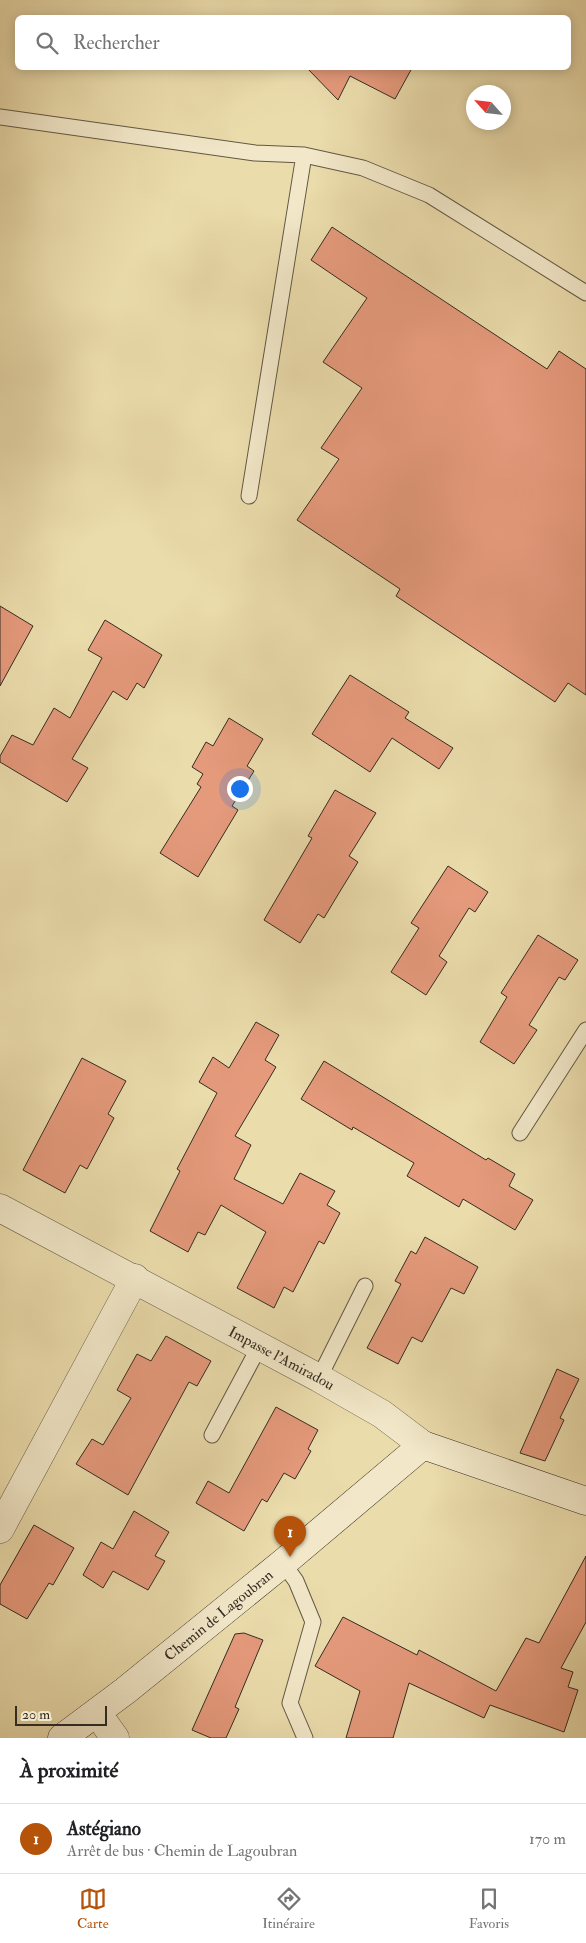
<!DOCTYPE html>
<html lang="fr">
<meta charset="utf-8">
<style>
:root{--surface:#fff;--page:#f6f6f6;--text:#202124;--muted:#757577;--line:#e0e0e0;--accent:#b45309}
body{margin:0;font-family:"IM FELL Double Pica",serif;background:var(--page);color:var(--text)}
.compass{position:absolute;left:466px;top:85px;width:45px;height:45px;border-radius:50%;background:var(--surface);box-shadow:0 2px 12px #0003;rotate:297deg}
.scale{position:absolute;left:15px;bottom:12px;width:92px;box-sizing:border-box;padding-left:5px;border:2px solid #352c22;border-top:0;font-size:14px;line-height:18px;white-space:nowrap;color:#352c22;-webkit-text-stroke:4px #f2e8c9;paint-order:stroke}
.you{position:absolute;left:239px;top:788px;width:18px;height:18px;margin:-12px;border:4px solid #fff;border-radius:50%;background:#1a73e8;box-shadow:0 0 0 8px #1a73e833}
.badge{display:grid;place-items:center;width:32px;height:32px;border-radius:50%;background:var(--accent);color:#fff;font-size:16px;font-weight:700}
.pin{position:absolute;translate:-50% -41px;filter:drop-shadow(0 1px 2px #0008)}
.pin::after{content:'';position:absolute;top:26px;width:18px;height:15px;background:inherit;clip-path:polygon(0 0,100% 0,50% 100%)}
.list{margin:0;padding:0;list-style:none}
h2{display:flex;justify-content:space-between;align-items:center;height:65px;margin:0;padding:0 20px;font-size:21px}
h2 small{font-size:16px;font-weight:400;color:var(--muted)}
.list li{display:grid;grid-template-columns:32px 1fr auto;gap:15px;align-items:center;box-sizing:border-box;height:70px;padding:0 20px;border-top:1px solid var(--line)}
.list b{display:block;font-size:19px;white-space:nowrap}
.list p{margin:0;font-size:16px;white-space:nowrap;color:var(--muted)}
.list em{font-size:16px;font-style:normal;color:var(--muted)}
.icon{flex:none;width:28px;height:28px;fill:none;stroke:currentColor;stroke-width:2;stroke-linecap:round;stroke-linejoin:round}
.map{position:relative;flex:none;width:586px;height:1738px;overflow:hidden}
.search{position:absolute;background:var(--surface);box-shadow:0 2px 12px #0003;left:15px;right:15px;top:15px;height:55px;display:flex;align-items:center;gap:12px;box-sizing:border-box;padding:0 18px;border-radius:8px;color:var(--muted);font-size:19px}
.sheet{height:135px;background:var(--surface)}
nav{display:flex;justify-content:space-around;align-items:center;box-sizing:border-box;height:70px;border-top:1px solid var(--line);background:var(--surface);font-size:14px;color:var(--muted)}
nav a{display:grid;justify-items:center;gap:2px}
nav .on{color:var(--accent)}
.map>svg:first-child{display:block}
.building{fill:#e59a7c;stroke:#352c22}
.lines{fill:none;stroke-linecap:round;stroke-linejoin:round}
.lane-casing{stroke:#625844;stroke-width:17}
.street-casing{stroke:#625844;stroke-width:29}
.secondary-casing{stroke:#352c22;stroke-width:29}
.lane{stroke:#f2e8c9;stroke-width:15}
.street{stroke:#f2e8c9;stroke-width:28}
.secondary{stroke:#f2e8c9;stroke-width:28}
.labels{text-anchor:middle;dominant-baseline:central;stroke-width:4;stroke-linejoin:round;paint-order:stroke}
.street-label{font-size:15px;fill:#352c22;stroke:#f2e8c9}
</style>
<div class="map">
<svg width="586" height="1738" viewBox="0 0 586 1738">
<rect width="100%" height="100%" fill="#ebdcac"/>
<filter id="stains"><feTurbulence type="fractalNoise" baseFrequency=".004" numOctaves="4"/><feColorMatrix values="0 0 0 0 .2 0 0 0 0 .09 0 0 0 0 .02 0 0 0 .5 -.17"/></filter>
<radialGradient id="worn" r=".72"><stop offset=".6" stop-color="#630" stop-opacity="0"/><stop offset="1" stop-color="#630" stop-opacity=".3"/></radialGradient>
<path class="building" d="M 307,68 L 412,68 L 395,99 L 350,76 L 338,100 Z
M 332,227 L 547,369 L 559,351 L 586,369 L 586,695 L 568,683 L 555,702 L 396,596 L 400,589 L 297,520 L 339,459 L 321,448 L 362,388 L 323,362 L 367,298 L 311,260 Z
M 0,606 L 33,626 L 0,686 Z
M 105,620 L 162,655 L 144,688 L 137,683 L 127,700 L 113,691 L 72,759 L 88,768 L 67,802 L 0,762 L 0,756 L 12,735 L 33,745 L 54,708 L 70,718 L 102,658 L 88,650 Z
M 350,675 L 409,712 L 405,718 L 453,748 L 439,769 L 392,738 L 370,772 L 312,734 Z
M 229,718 L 263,739 L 247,766 L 254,771 L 232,806 L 238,810 L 198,877 L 160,853 L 201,787 L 197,784 L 203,774 L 192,767 L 206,742 L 213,746 Z
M 335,790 L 376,813 L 349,856 L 358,862 L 339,893 L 324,918 L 318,914 L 300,943 L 264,920 L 312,838 L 308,836 Z
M 448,866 L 488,892 L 475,912 L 469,908 L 439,956 L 447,962 L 426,995 L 391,972 L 419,928 L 411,923 Z
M 538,935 L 578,960 L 565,980 L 559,977 L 529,1025 L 537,1030 L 514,1064 L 480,1042 L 507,997 L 501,993 Z
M 256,1022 L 279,1035 L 265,1060 L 276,1067 L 235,1136 L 251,1145 L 234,1179 L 283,1204 L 300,1173 L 335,1191 L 327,1205 L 340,1213 L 324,1244 L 319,1241 L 293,1292 L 284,1287 L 274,1308 L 237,1288 L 266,1232 L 221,1205 L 205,1235 L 198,1232 L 188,1252 L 150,1231 L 180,1171 L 177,1169 L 217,1093 L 199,1082 L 213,1057 L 229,1068 Z
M 82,1058 L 126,1081 L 108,1114 L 114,1118 L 87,1169 L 80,1165 L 65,1193 L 23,1170 Z
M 324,1061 L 486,1160 L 488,1158 L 515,1174 L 509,1186 L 533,1200 L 515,1230 L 463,1199 L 459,1207 L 407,1176 L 414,1163 L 353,1127 L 352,1130 L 301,1099 Z
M 425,1237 L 478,1267 L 464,1294 L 451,1288 L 422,1342 L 412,1337 L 398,1364 L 367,1348 L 401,1284 L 395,1281 L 411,1251 L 416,1254 Z
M 166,1336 L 211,1361 L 197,1386 L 189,1382 L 128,1495 L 76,1464 L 92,1439 L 103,1445 L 131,1398 L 117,1390 L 137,1354 L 151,1361 Z
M 557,1369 L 579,1379 L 560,1418 L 564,1420 L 545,1461 L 520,1453 Z
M 276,1407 L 318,1430 L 308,1449 L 311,1451 L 295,1479 L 284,1473 L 267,1502 L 262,1499 L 244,1531 L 196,1503 L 208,1481 L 229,1493 Z
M 134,1511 L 169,1532 L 155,1556 L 165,1561 L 148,1590 L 113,1571 L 103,1588 L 83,1575 L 101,1542 L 113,1549 Z
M 34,1525 L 74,1548 L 53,1585 L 49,1583 L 27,1619 L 0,1604 L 0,1585 Z
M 586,1556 L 586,1622 L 561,1668 L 573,1672 L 568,1687 L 578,1690 L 564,1732 L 490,1705 L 484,1718 L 409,1683 L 393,1738 L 346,1738 L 360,1691 L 315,1666 L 343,1617 L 417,1655 L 419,1650 L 496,1691 L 526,1638 L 539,1643 Z
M 244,1633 L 263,1640 L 235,1707 L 239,1709 L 226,1738 L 211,1738 L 192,1730 L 235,1634 Z"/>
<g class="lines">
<defs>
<path id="lane" d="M 0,117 L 255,153 L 304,155 L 363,168 L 429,195 L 586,293
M 249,496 L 304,155
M 520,1133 L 586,1030
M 319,1378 L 365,1286
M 212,1435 L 259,1347
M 283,1563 L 296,1581 L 313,1622 L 290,1703 L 305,1738"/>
<g id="street">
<path id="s1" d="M 0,1208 L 319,1378 L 382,1414 L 423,1445"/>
<path d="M 0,1529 L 135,1278"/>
<path d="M 97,1713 L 115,1738"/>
</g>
<g id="secondary">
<path id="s2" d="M 62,1738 L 125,1691 L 283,1563 L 423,1445 L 586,1501"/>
</g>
</defs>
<use href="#lane" class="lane-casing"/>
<use href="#street" class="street-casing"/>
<use href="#secondary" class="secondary-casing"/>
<use href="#lane" class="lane"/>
<use href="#street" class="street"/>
<use href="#secondary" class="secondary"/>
</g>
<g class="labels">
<g class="street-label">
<text stroke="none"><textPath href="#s1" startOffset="319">Impasse l'Amiradou</textPath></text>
<text stroke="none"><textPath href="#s2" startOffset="199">Chemin de Lagoubran</textPath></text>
</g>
</g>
<rect width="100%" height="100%" filter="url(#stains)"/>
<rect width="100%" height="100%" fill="url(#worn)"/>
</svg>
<svg class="compass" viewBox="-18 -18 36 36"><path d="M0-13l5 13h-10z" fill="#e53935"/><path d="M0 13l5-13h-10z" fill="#757577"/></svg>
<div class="scale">20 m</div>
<div class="you"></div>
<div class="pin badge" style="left:290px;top:1557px">1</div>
<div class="search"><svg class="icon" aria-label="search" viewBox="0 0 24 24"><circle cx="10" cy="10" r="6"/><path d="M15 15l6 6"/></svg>Rechercher</div>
</div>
<section class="sheet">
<h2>À proximité<small></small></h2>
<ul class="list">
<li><span class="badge">1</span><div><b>Astégiano</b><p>Arrêt de bus · Chemin de Lagoubran</p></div><em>170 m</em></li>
</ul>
</section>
<nav>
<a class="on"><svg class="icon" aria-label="map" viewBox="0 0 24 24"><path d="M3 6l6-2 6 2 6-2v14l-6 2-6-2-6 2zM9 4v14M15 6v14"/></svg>Carte</a>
<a><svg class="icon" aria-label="directions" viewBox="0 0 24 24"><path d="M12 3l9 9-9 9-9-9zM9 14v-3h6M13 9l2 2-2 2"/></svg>Itinéraire</a>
<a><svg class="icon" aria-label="saved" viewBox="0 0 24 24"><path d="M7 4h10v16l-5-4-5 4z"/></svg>Favoris</a>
</nav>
